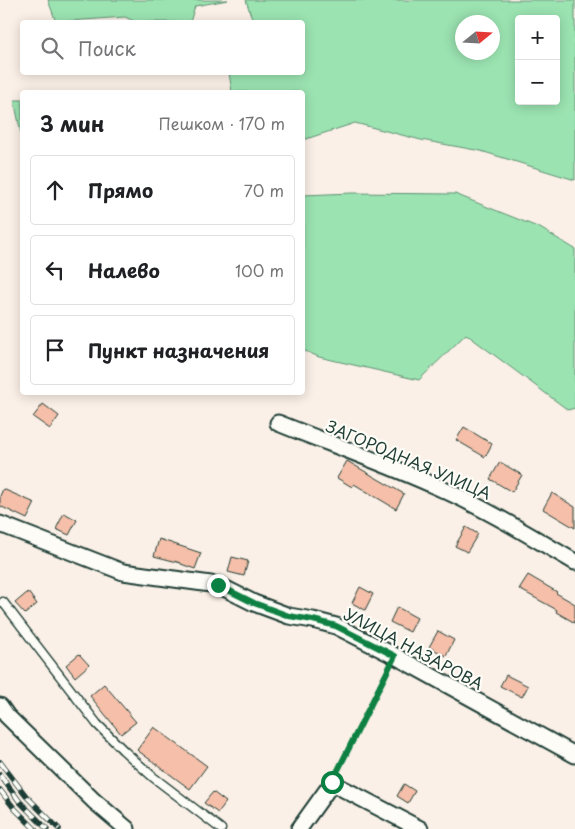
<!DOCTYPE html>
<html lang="ru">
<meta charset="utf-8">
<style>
:root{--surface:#fff;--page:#f2f2f2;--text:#202124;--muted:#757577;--line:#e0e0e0}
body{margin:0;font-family:"Playpen Sans",sans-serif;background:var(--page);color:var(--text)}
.controls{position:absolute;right:15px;top:15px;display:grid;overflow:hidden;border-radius:5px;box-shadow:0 2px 12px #0003}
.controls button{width:45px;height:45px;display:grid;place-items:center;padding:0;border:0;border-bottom:1px solid var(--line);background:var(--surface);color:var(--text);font:25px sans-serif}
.compass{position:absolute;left:455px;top:15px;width:45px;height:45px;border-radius:50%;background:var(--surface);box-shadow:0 2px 12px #0003;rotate:72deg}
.stop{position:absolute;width:15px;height:15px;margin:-11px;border:4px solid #0b8043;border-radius:50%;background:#fff}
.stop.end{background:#0b8043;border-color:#fff;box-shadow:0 1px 5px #0008}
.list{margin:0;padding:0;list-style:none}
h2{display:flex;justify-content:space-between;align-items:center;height:65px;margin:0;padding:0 20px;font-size:21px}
h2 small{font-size:16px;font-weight:400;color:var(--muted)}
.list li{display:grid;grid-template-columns:32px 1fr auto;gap:15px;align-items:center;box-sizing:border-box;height:70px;margin:0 10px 10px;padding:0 10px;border:1px solid var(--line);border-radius:5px}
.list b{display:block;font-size:19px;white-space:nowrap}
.list em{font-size:16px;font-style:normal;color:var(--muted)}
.icon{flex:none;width:28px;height:28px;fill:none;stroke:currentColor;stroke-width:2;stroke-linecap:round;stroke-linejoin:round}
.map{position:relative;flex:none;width:575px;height:829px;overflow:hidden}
.search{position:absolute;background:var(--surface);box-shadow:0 2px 12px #0003;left:20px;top:20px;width:285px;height:55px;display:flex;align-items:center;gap:12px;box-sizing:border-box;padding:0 18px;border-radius:5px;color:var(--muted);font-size:19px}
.panel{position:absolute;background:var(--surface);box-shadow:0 2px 12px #0003;left:20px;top:90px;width:285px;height:305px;border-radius:5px}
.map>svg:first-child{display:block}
.green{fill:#9be3b1;stroke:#5d9072;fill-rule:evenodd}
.building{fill:#f5bfa9;stroke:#1f3d34}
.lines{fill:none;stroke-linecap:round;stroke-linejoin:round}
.service-casing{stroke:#1f3d34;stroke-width:11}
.minor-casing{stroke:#1f3d34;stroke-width:19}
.path{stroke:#1f3d34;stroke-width:2.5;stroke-dasharray:1 4;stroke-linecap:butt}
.service{stroke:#fdfcf7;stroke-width:8}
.minor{stroke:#fdfcf7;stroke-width:15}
.rail-casing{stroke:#1f3d34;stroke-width:5.5}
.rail{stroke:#fdfcf7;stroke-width:4;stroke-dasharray:11;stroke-linecap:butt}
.route{stroke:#0b8043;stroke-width:6}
.labels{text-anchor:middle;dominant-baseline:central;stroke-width:4.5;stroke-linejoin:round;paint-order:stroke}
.street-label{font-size:16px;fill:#1f3d34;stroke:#fdfcf7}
</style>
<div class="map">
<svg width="575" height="829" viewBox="0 0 575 829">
<rect width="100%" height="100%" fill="#fbf0e7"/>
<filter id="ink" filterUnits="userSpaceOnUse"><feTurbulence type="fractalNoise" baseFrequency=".02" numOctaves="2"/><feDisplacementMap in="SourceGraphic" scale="10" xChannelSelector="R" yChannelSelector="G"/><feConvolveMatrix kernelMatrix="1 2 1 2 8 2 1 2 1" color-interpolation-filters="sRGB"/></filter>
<g filter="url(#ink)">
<path class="green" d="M 48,0 L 228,0 L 195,6 L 190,22 L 136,22 L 125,17 L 56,22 Z
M 246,0 L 575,0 L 575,180 L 481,151 L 421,140 L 355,123 L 303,140 L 302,92 L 232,92 L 229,73 L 302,72 L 302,22 L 253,22 ZM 519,19 L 556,19 L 556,101 L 519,101 ZM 492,22 L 492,52 L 462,52 L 462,22 Z
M 14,100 L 22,100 L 22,138 Z
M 352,193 L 455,194 L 540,228 L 575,249 L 575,408 L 568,410 L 466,334 L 419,380 L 319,357 L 303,350 L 303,195 Z"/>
<path class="building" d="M 43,404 L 59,416 L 50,429 L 33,417 Z
M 464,427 L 492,444 L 485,457 L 456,440 Z
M 347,461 L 404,494 L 396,509 L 354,484 L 352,487 L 337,478 Z
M 500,462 L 522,475 L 512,492 L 490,479 Z
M 3,489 L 35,503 L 27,519 L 0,506 L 0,496 Z
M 552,493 L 575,507 L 575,528 L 543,509 Z
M 64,513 L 77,520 L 69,535 L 56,529 Z
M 466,527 L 478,534 L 467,552 L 455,546 Z
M 159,539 L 201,553 L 195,569 L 181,564 L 181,563 L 154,556 Z
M 232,557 L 248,561 L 244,576 L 228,572 Z
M 528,575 L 557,592 L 556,593 L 575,604 L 575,623 L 556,612 L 557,610 L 519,589 Z
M 360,587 L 373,594 L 365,610 L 352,603 Z
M 28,592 L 37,604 L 25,614 L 15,603 Z
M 397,607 L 417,618 L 410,632 L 390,622 Z
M 438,631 L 454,640 L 446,656 L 429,647 Z
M 79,654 L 89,665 L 75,677 L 66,665 Z
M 506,675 L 528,686 L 522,697 L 500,686 Z
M 104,684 L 136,722 L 121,734 L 90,696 Z
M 154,727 L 207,766 L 190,789 L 137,750 Z
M 404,784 L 415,791 L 408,803 L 397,796 Z
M 213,792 L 226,802 L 218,813 L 204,803 Z"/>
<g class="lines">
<defs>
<path id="service" d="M 3,602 L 97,724 L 123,750 L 153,777 L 221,829"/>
<path id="minor" d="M 278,423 C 333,445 390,465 444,490 C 490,511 532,537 575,562
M 0,524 L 123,572 L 218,585 L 254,603 L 289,616 L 313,620 L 336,626 L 395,656 L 575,755
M 0,706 L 7,716 L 94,801 L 127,829
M 299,829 L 332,783 L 420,829"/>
</defs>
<use href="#service" class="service-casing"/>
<use href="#minor" class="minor-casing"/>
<path class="path" d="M 338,771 L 388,668"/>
<use href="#service" class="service"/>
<use href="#minor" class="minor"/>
<defs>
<path id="rail" d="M 0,762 L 26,796 L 59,829
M 0,775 L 20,802 L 47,829
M 0,790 L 14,808 L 35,829"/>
</defs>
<use href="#rail" class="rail-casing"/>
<use href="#rail" class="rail"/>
</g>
</g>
<g class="lines" filter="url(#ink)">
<path class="route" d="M 218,585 L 254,603 L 289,616 L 313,620 L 336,626 L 395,656 L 332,782"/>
</g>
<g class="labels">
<g class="street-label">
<text transform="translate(409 459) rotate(23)">ЗАГОРОДНАЯ УЛИЦА</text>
<text transform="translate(414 648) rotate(28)">УЛИЦА НАЗАРОВА</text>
</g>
</g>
</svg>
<div class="controls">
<button>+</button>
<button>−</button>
</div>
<svg class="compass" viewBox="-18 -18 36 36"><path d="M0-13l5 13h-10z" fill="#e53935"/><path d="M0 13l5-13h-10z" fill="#757577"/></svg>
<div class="stop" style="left:332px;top:782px"></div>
<div class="stop end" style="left:218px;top:585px"></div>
<div class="search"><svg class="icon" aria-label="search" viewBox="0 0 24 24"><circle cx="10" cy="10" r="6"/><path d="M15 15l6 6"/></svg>Поиск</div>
<section class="panel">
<h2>3 мин<small>Пешком · 170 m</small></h2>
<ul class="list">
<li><svg class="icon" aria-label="ahead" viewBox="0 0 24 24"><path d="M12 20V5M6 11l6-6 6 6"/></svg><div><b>Прямо</b></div><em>70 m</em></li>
<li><svg class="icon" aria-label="left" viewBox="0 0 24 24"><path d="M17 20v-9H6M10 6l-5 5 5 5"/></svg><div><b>Налево</b></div><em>100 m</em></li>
<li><svg class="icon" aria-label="arrive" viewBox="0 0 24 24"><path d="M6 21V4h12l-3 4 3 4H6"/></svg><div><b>Пункт назначения</b></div></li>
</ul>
</section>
</div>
